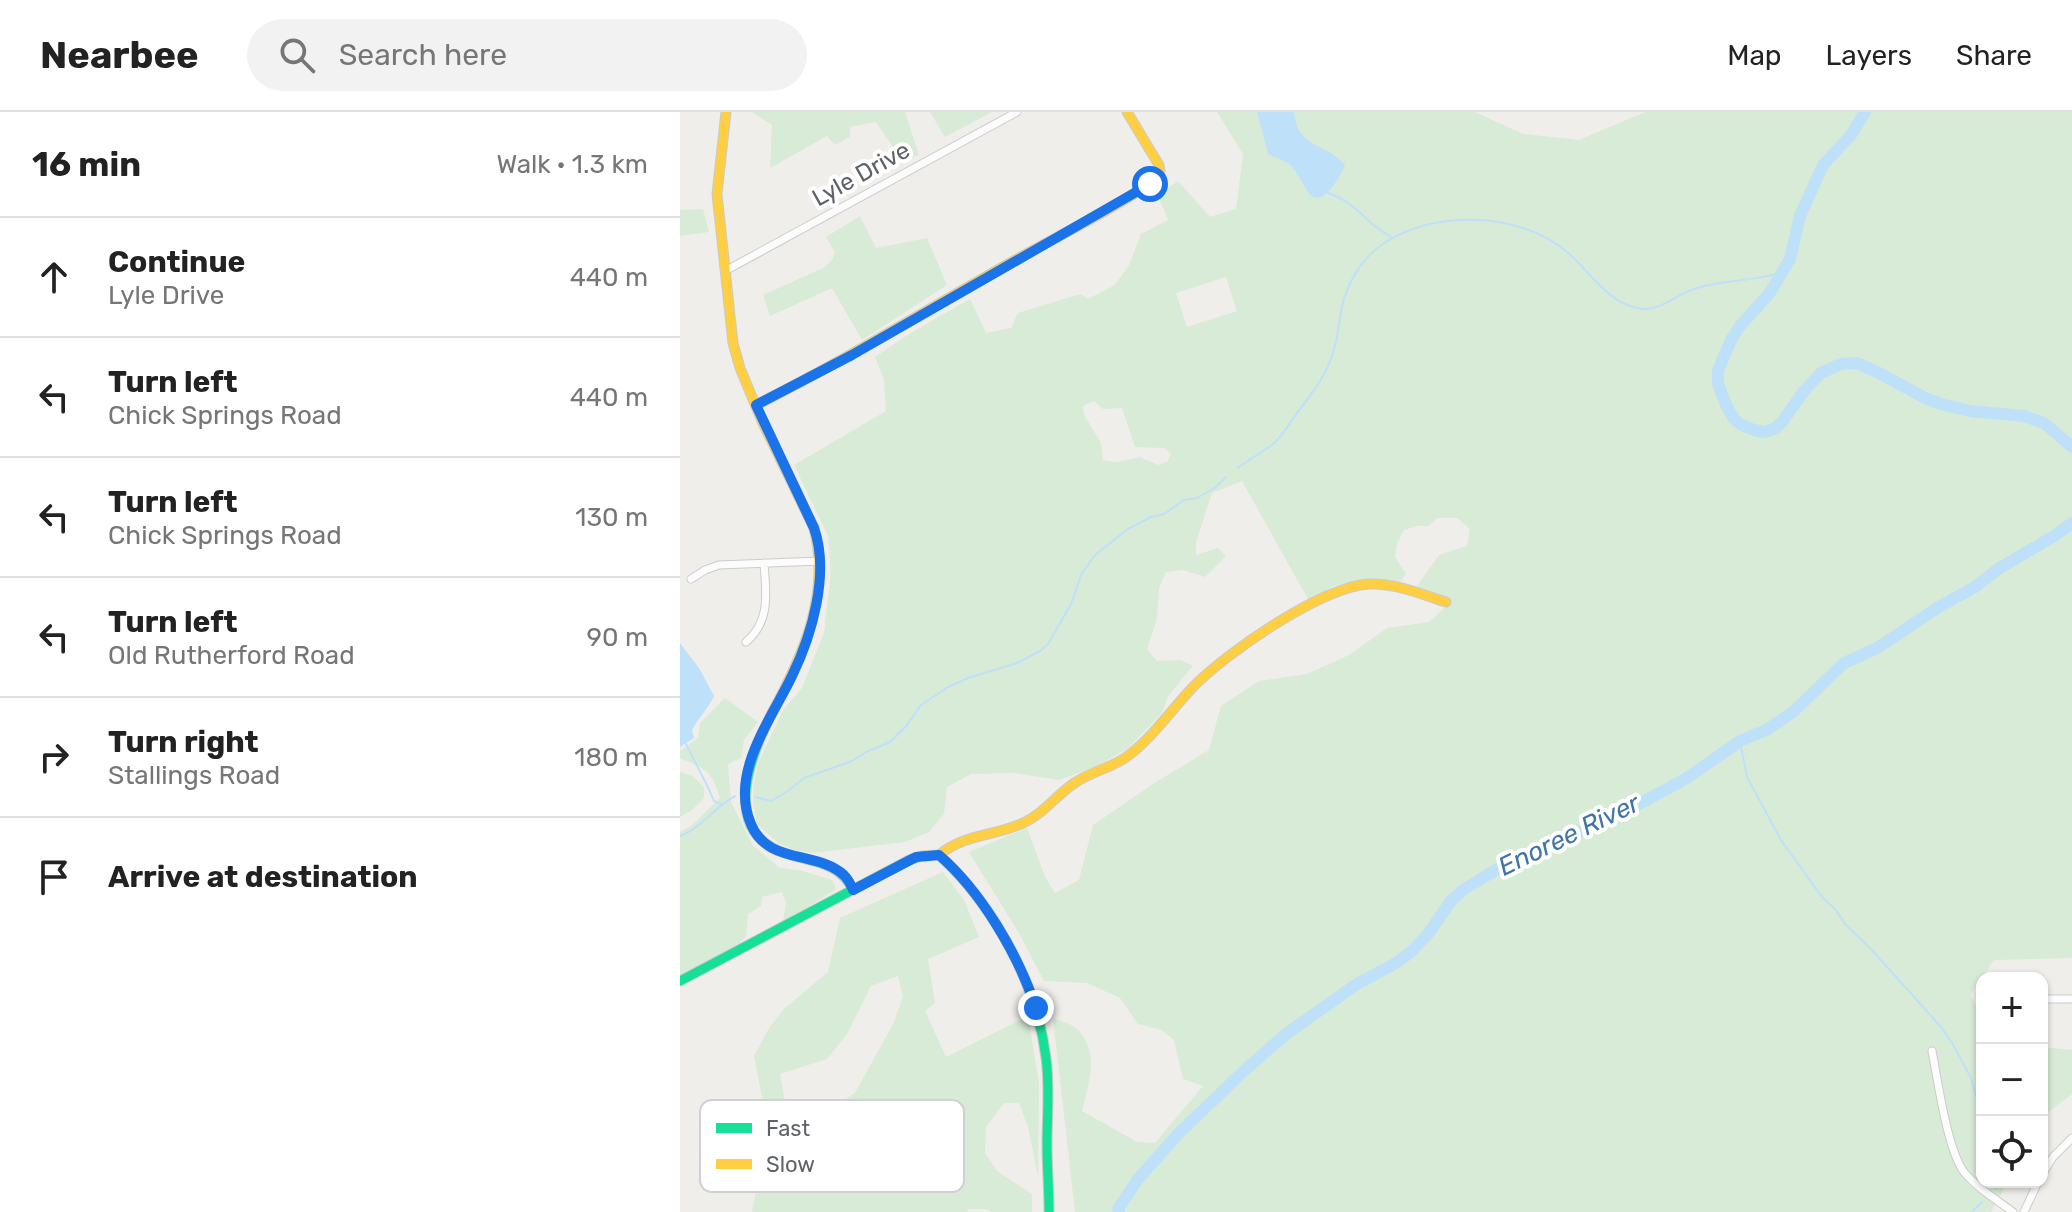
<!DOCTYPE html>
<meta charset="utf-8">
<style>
:root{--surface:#fff;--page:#f2f2f2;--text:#222;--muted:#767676;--line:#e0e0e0}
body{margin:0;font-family:Rubik,sans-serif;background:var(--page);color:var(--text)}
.controls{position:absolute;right:24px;bottom:24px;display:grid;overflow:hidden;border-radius:16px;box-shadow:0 2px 6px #0004}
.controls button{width:72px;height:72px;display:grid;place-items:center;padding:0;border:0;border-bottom:2px solid var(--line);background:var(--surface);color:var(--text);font:40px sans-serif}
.stop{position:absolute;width:24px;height:24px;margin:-18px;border:6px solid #1a73e8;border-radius:50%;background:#fff}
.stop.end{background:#1a73e8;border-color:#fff;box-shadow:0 2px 8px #0008}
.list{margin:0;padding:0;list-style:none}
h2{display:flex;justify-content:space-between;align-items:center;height:104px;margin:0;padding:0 32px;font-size:34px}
h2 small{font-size:26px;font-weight:400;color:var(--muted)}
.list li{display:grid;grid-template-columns:52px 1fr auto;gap:24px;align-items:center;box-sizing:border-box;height:120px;padding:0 32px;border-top:2px solid var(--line)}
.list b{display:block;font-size:30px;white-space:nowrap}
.list p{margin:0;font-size:26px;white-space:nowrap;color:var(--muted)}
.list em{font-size:26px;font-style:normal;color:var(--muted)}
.icon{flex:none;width:44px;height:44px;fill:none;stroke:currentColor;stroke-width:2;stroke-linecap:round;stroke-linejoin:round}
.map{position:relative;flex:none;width:1392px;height:1100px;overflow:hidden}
header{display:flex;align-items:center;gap:48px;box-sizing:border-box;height:112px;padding:0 40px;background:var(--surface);border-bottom:2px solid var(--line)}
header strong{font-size:38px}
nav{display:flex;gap:44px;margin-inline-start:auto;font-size:28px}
.search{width:560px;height:72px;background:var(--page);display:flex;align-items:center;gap:20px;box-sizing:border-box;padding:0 28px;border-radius:44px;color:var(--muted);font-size:30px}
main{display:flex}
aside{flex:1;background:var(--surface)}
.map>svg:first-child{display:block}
.green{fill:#d8ebd6;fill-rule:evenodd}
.water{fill:#bfe0f9}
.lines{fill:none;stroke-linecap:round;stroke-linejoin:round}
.stream{stroke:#bfe0f9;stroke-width:2}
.river{stroke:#bfe0f9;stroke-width:12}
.street-casing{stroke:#cbcccc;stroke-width:9}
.fast-casing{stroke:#cacacb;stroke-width:11}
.slow-casing{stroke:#cacacb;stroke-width:11}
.street{stroke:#fdfcfc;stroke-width:7}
.fast{stroke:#16e098;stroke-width:9}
.slow{stroke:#ffcf43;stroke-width:9}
.route{stroke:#1a73e8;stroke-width:10}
.labels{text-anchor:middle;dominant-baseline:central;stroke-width:8;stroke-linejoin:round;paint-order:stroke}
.street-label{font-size:24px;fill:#5f6368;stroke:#fff}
.water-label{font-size:26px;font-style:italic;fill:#4174aa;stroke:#fff}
.key{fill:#fff;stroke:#cfd0d2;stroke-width:2}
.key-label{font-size:22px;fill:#5f6368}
</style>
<header>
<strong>Nearbee</strong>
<div class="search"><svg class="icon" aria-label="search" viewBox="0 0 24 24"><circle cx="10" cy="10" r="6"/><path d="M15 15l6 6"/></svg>Search here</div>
<nav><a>Map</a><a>Layers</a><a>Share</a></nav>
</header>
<main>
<aside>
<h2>16 min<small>Walk · 1.3 km</small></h2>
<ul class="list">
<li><svg class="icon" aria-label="ahead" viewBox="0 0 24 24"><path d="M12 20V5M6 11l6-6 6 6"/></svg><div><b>Continue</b><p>Lyle Drive</p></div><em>440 m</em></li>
<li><svg class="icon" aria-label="left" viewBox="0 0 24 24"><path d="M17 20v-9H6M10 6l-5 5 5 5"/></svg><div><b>Turn left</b><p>Chick Springs Road</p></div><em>440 m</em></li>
<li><svg class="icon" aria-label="left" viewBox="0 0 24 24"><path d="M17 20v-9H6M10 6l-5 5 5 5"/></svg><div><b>Turn left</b><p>Chick Springs Road</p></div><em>130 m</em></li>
<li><svg class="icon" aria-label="left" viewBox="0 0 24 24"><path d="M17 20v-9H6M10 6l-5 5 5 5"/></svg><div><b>Turn left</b><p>Old Rutherford Road</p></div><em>90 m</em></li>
<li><svg class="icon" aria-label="right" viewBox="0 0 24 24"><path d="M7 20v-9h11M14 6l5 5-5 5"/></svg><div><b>Turn right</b><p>Stallings Road</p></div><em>180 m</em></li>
<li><svg class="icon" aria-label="arrive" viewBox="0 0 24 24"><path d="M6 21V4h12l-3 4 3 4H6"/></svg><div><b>Arrive at destination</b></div></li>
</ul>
</aside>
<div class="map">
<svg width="1392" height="1100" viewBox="0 0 1392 1100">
<rect width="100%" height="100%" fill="#efeeea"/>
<path class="green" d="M 72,0 L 225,0 L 239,43 L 223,50 L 196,10 L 170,15 L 170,25 L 155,33 L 147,24 L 90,56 L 92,13 Z
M 250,0 L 312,0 L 265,25 Z
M 537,0 L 795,0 L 843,22 L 899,28 L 965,0 L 1392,0 L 1392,846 L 1314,848 L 1290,883 L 1302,903 L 1302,1070 L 1328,1070 L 1311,1100 L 395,1100 L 373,906 C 380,909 392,912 397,917 C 420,939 409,972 402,999 L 457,1030 L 475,1031 L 523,974 L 503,967 L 494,928 L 482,918 L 458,912 L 440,886 L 407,871 L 364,869 L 340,823 L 289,740 L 347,716 L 365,765 L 375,781 L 399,768 L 413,713 L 476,670 L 529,638 L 541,594 L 579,569 L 627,562 L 669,543 L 707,516 L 749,510 L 772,489 L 737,474 L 759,443 L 787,434 L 790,417 L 777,406 L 757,406 L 749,414 L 737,414 L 724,418 L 717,431 L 715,445 L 726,462 L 719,471 L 680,468 L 653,474 L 629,489 L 562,369 L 532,381 L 516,430 L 516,443 L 538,436 L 546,444 L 525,465 L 503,458 L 486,460 L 479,476 L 477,507 L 467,537 L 477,549 L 501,548 L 513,554 L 488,584 L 482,601 L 447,637 L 417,654 L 379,668 L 334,661 L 291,662 L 267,675 L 264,702 L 249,720 L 225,730 L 132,741 L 114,738 L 98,731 L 77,712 L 73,690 L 73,677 L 78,651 L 103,598 L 122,576 L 144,521 L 151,460 L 148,424 L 114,353 L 206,299 L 204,268 L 195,245 L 229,222 L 290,187 L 306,221 L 331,216 L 338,201 L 400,182 L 408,187 L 435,173 L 449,153 L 461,122 L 488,108 L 478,83 L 498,69 L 530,105 L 556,97 L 563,42 ZM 546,165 L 557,199 L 507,215 L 496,181 ZM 414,289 L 423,297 L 442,296 L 455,335 L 484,336 L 491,342 L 487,350 L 478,353 L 460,345 L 436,350 L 423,348 L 421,331 L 404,303 L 403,294 Z
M 23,97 L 29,120 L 0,124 L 0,98 Z
M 180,104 L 196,136 L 247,126 L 267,173 L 182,228 L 152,176 L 90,204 L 83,183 L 143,156 L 152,148 L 155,140 L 146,125 Z
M 45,586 L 78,610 L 64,628 L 61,646 L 48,652 L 51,690 L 73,734 L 100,756 L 119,758 L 152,768 L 156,777 L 114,804 L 103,809 L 106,791 L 102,780 L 82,785 L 81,794 L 68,802 L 66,825 L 54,836 L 0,864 L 0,720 L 11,714 L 40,686 C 32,659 26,657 0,646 L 0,639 L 18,626 L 20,611 Z
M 0,660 L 13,664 L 24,675 L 24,686 L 12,698 L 0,705 Z
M 263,760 L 284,788 L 299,825 L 248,847 L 255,891 L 245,899 L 266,945 L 348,904 L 359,971 L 358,1064 L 348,1015 L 339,991 L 324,991 L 306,1015 L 305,1041 L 317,1059 L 352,1082 L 352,1100 L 312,1100 L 305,1097 L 287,1097 L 288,1100 L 72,1100 L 88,1017 L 74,944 L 89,916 L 104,897 L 148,860 L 160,806 ZM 218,864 L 223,885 L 214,910 L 175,981 L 153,995 L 108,1006 L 100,962 L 147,947 L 167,922 L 191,874 Z
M 1362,935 L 1392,938 L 1392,982 L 1362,1005 Z"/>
<path class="water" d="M 577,0 L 614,0 C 617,37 648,31 665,53 C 661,63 645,93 632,84 C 626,81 619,61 610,53 C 604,48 595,46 588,42 Z
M 0,531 L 19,556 L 34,584 C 28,597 18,606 12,618 L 14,626 L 0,635 Z"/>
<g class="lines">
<path class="stream" d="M 648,81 C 667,87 677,98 691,111 C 697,116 705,121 712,126
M 558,356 C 569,347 582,341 593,332 C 602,325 608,313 615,304 C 627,287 640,273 648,254 C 657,235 658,215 662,195 C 667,172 681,148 700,134 C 751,97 839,99 887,140 C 910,159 930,195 964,197 C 980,198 998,182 1014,177 C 1043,167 1074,170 1103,160
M 1060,629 L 1067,665 L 1101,728 L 1142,785 L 1156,798 L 1165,812 L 1190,836 L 1261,915 L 1272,931 L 1290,964 L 1302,1003
M 6,632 C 15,651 26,669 34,689 L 41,692
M 76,685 L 91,689 L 108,679 L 124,666 L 172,649 L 186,640 L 210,630 L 227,613 L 241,593 L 268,575 L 288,566 L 337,551 L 360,539 L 368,532 L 391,492 L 402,461 L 415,443 L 448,417 L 471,405 L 484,402 L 504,388 L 517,386 L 536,375 L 546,365
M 0,724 C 20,717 35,695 55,684
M 1316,1077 L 1324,1070
M 1292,1100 L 1302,1090"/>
<path class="river" d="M 1185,0 L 1171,23 L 1143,53 L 1120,104 L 1110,147 L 1089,182 L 1060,214 L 1051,228 L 1038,258 L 1038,272 L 1047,295 L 1054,307 L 1062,313 L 1074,318 L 1084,320 L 1096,316 L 1102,310 L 1124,279 L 1141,261 L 1161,252 L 1177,251 L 1197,260 L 1247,287 L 1265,293 L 1290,299 L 1344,304 L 1364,311 L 1392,335
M 439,1100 L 438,1097 L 458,1067 L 499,1021 L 566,957 L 606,922 L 633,903 L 677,872 L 716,851 L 732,839 L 748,822 L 771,789 L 783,778 L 822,754 L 884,728 L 959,692 L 1007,666 L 1060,629 L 1088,617 L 1113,600 L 1164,551 L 1195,537 L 1211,527 L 1257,496 L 1295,475 L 1318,457 L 1374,424 L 1392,411"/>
<defs>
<path id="street" d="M 45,159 L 337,0
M 11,467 L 25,458 L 39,453 L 141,449
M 66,530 C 91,509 86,481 84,451
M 1362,887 L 1392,887
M 1252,939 C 1258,969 1267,1037 1284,1060 C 1297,1076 1317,1088 1333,1100
M 1362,1063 L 1373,1045 L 1392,1026
M 1344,1100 L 1358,1070"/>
<path id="fast" d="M 92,601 C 72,640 41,715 99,739 C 126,750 159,747 173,778
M 0,869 L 229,748 L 242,744 L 259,743 C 314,793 357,872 366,946 C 370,975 367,1004 367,1032 C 367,1055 369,1077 369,1100"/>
<path id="slow" d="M 46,0 L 37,82 L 53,231 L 60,256 L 82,309 L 134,416 C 151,482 123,544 92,601
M 76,293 C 160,251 240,202 321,156 C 373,126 426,102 475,68 L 480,59 L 479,53 L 447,0
M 259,743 C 284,722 315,724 343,711 C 365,701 377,682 396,670 C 411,660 430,656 445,646 C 471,628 491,598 513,575 C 546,541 641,475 689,472 C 715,471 741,482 766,490"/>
</defs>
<use href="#street" class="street-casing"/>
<use href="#fast" class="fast-casing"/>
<use href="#slow" class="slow-casing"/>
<use href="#street" class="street"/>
<use href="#fast" class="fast"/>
<use href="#slow" class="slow"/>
</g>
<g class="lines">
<path class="route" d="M 356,896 C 339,844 301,779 259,743 L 236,745 L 173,778 C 171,773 168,767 164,763 C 136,738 87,753 71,712 C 49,661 91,608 112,564 C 132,523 150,461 134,416 L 76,293 L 172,243 L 470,72"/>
</g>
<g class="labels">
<g class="street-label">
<text transform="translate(181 62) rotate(-29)">Lyle Drive</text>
</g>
<g class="water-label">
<text transform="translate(889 723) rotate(-26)">Enoree River</text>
</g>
</g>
<rect x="20" y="988" width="264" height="92" rx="12" class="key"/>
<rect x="36" y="1011" width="36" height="10" fill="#16e098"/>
<rect x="36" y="1047" width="36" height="10" fill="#ffcf43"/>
<g class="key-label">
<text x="86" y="1024">Fast</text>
<text x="86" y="1060">Slow</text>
</g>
</svg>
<div class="controls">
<button>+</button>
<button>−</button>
<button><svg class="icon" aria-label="locate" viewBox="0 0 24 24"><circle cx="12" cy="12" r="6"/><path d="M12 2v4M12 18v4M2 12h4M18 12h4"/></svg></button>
</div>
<div class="stop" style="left:470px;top:72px"></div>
<div class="stop end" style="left:356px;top:896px"></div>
</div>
</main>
